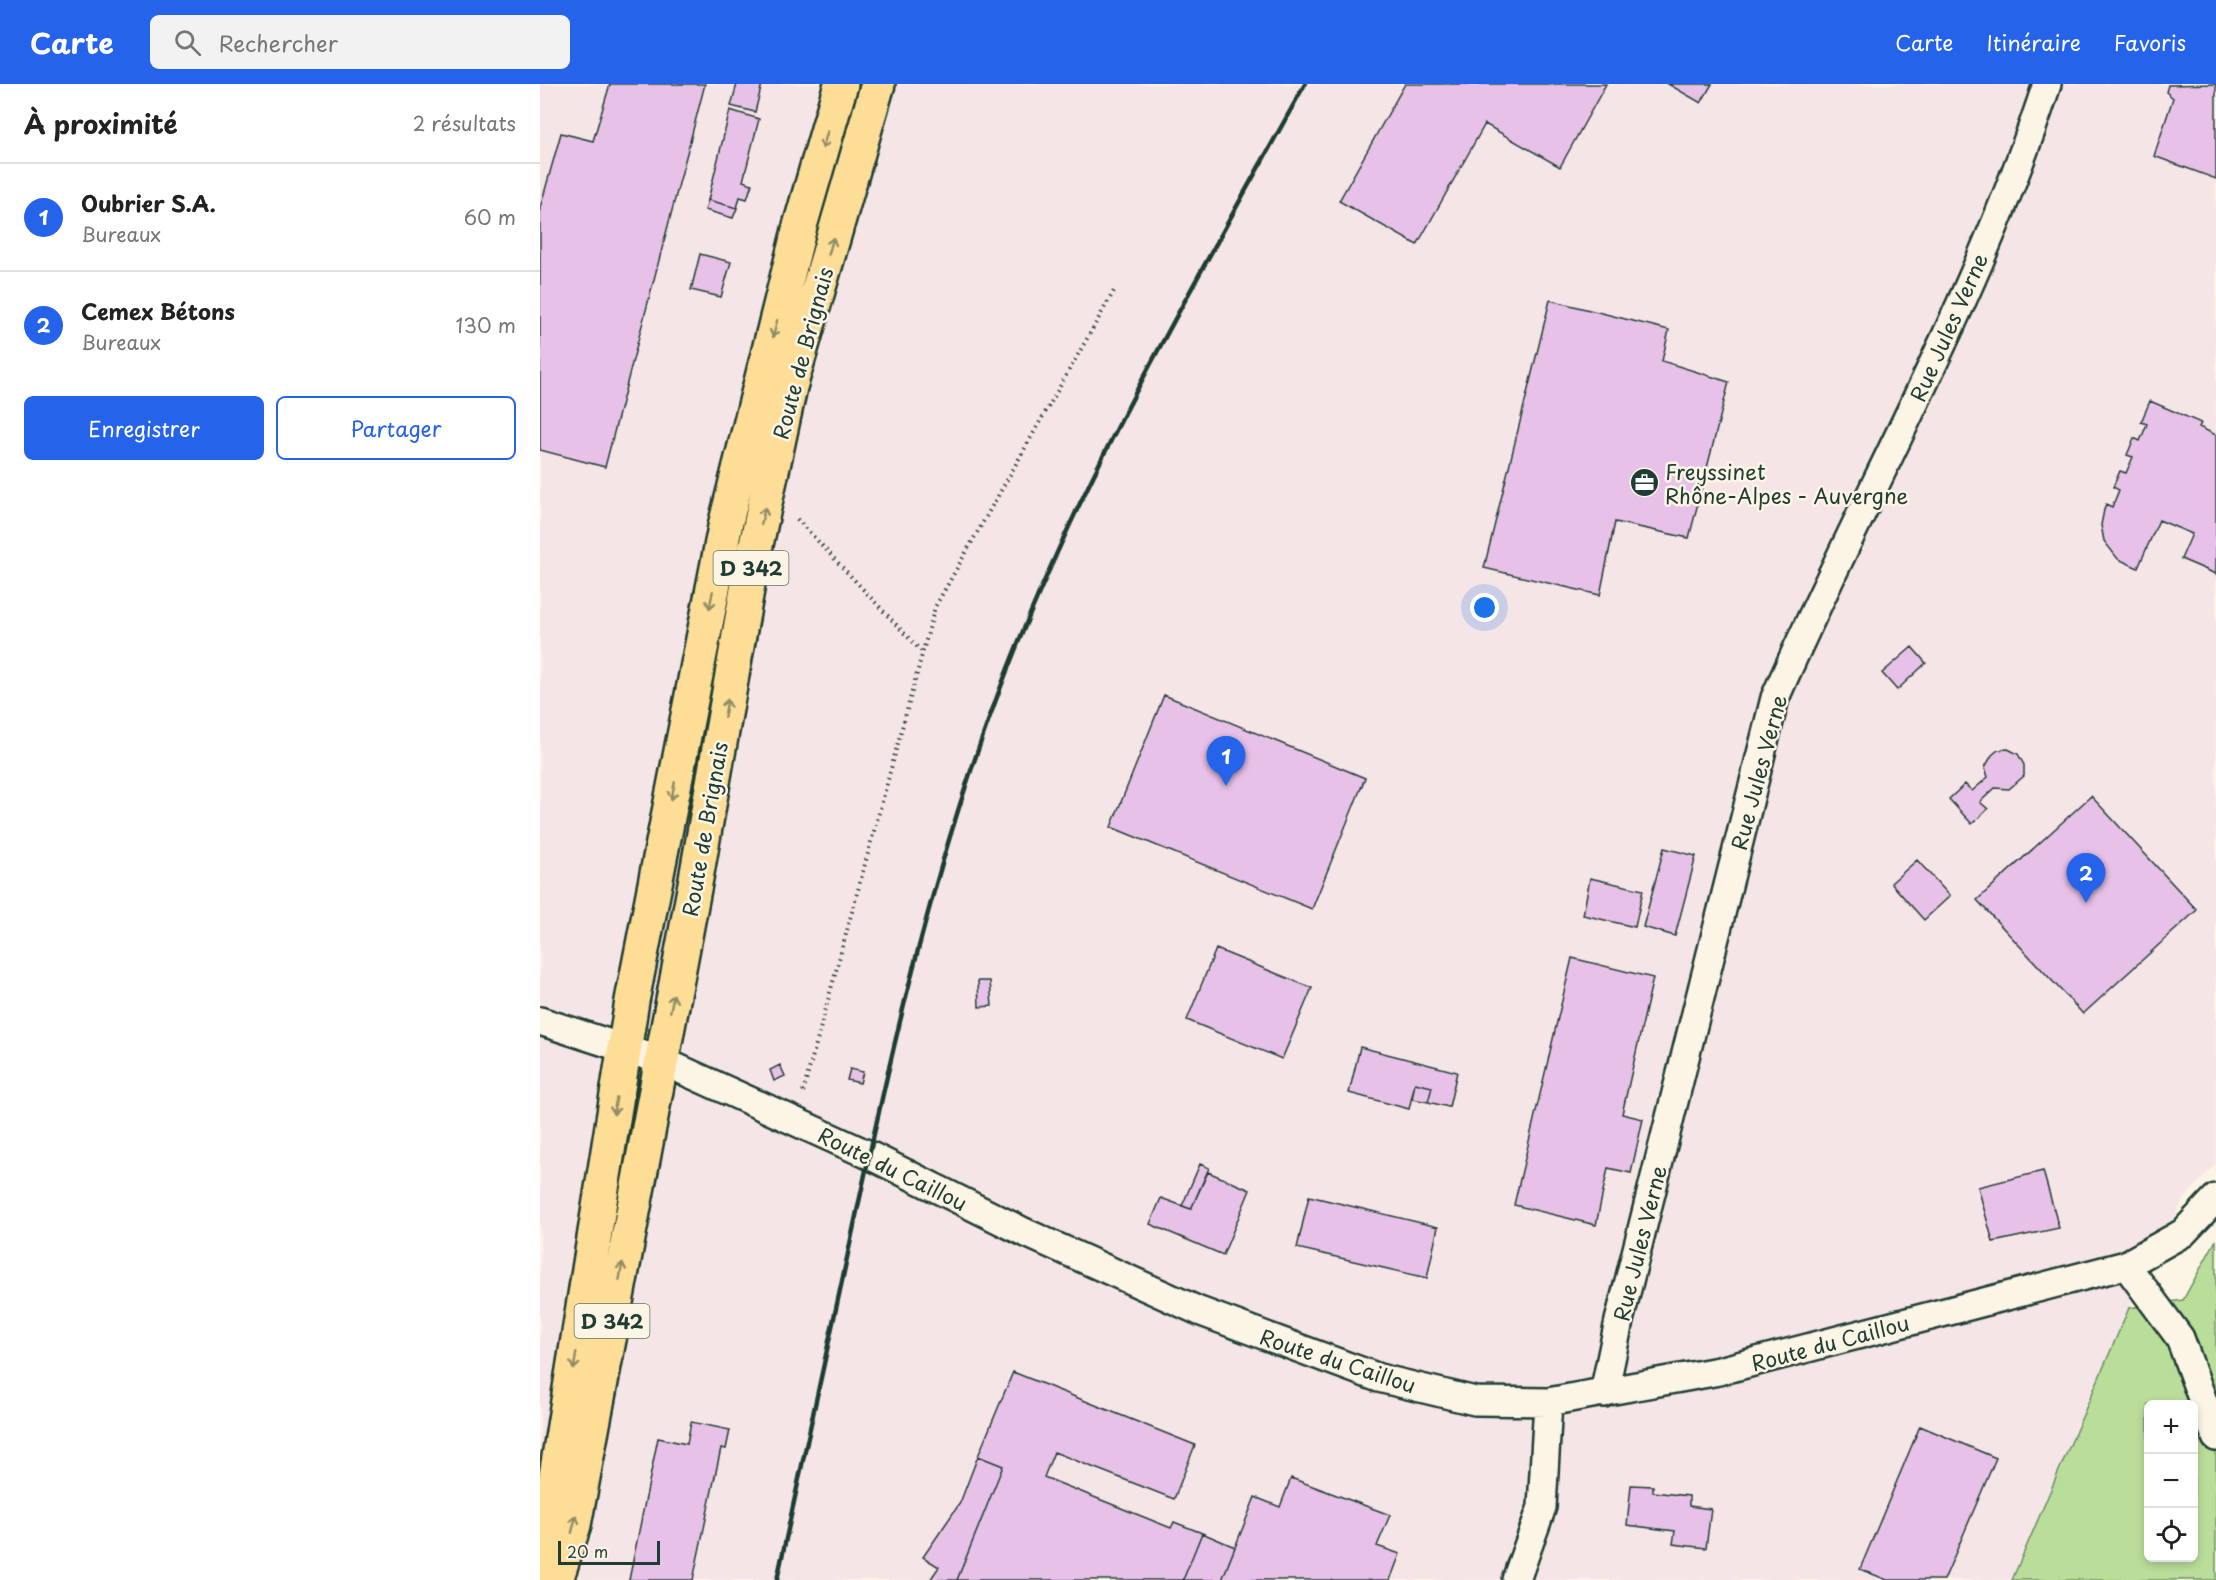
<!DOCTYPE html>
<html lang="fr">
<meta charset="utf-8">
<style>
:root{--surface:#fff;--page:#f2f2f2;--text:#222;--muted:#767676;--line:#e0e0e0;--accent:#2563eb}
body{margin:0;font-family:"Playpen Sans",sans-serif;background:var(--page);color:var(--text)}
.controls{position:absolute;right:18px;bottom:18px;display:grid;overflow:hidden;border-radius:9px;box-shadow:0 3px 9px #0003}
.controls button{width:54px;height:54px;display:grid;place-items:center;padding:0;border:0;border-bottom:2px solid var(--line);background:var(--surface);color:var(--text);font:30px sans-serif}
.scale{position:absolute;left:18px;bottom:15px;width:102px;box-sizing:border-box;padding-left:6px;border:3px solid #1f3d34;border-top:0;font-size:16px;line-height:21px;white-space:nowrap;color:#1f3d34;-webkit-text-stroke:4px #fcf5e5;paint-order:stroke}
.you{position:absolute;left:945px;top:524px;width:21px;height:21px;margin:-15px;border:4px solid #fff;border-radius:50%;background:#1a73e8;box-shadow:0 0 0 9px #1a73e833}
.badge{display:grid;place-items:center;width:39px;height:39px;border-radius:50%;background:var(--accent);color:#fff;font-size:20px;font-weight:700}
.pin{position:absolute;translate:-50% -50px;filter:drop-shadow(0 2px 3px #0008)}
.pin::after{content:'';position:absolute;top:32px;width:21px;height:18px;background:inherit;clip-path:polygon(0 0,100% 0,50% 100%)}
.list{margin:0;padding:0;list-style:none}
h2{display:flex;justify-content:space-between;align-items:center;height:78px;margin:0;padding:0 24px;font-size:26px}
h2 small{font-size:20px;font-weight:400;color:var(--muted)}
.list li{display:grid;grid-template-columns:39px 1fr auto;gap:18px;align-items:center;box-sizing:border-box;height:108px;padding:0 24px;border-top:2px solid var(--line)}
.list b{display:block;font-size:22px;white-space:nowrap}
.list p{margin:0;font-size:20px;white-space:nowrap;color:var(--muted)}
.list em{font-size:20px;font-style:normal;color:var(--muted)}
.actions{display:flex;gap:12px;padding:18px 24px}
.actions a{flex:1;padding:14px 0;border:2px solid var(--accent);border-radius:9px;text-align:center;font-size:21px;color:var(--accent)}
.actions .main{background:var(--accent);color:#fff}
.icon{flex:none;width:33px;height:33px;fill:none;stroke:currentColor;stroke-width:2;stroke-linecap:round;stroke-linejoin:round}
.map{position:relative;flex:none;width:1676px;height:1496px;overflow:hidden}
header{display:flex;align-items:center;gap:36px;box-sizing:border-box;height:84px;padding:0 30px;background:var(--accent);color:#fff}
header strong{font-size:28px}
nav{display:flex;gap:33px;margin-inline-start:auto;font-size:21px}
.search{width:420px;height:54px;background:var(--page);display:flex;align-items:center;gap:15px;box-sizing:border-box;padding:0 21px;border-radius:9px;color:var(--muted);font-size:22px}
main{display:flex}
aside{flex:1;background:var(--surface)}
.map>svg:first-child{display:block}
.built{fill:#f6e5e6}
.green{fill:#b9de99;stroke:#6c8e66;stroke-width:1.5;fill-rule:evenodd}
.building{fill:#e8c1e9;stroke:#1f3d34;stroke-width:1.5}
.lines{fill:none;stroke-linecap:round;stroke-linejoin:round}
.minor-casing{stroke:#1f3d34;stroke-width:32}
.primary-casing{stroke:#1f3d34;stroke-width:38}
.path{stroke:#1f3d34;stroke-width:4;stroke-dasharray:1.5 4.5;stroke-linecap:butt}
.minor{stroke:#fcf5e5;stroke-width:27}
.primary{stroke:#fedd96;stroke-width:33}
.rail{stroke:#1f3d34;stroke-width:4.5}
.oneway{stroke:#8e8d65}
.labels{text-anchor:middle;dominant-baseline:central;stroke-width:5;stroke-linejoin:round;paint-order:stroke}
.shield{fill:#fcf5e5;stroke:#617469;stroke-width:1.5}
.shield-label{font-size:20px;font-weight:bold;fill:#1f3d34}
.street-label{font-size:21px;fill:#1f3d34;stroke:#fcf5e5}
.poi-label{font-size:21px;fill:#1f3d34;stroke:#fcf5e5;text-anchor:start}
</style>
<header>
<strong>Carte</strong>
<div class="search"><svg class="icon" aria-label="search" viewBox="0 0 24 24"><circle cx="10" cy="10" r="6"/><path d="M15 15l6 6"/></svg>Rechercher</div>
<nav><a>Carte</a><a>Itinéraire</a><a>Favoris</a></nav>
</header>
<main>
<aside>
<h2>À proximité<small>2 résultats</small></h2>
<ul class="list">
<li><span class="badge">1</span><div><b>Oubrier S.A.</b><p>Bureaux</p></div><em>60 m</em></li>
<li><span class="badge">2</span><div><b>Cemex Bétons</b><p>Bureaux</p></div><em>130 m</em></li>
</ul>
<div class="actions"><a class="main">Enregistrer</a><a>Partager</a></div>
</aside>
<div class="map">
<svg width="1676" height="1496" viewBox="0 0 1676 1496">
<rect width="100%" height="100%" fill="#fcf5e5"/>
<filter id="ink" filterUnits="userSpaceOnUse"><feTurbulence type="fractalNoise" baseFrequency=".0167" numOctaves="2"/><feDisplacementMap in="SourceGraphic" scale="12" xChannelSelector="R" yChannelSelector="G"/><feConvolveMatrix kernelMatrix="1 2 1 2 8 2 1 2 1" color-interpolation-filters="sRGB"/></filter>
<g filter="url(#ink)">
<path class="built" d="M 0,0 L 1676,0 L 1676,1079 L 1642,1118 L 1589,1224 L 1472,1496 L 0,1496 Z"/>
<path class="green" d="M 1676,1156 L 1676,1496 L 1472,1496 L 1589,1224 L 1643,1216 ZM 1608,1320 L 1654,1320 L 1654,1474 L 1608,1474 Z"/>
<path class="building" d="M 70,0 L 165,0 L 65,383 L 0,366 L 0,124 L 21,49 L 53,57 Z
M 197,0 L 222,0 L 215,28 L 191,22 Z
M 865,0 L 1066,0 L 1020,83 L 945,40 L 877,161 L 799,117 Z
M 1128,0 L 1172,0 L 1161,19 Z
M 1676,0 L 1676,95 L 1614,72 L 1633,14 L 1626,8 L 1628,1 Z
M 190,26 L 219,35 L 203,97 L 212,100 L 207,115 L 200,113 L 197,124 L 168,116 Z
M 168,116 L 197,124 L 193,134 L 165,126 Z
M 160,170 L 191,178 L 181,213 L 151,206 Z
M 1010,216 L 1129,246 L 1122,277 L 1189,298 L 1149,454 L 1075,438 L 1060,511 L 944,484 Z
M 1610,317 L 1661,339 L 1659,343 L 1676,351 L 1676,490 L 1641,475 L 1652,450 L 1619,436 L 1598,484 L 1578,475 L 1564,457 L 1561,441 L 1564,426 L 1566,420 L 1572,423 L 1579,406 L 1573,403 L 1580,387 L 1586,389 L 1593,373 L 1587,371 L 1594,354 L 1600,357 L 1607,340 L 1601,338 Z
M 1372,563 L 1386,579 L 1357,606 L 1342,589 Z
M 624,611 L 825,694 L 772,825 L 571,743 Z
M 1468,665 L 1478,670 L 1484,681 L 1484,692 L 1469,705 L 1455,704 L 1440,718 L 1448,725 L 1432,740 L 1409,715 L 1425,700 L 1432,707 L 1448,693 L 1445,683 L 1452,671 L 1458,666 Z
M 1551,712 L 1657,826 L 1543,930 L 1437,816 Z
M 1124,764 L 1156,772 L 1135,852 L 1103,843 Z
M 1377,776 L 1410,812 L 1384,836 L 1351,799 Z
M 1050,794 L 1103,806 L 1095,843 L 1043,831 Z
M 676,865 L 772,904 L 742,975 L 647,936 Z
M 1032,874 L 1113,894 L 1082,1030 L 1103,1035 L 1091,1089 L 1068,1084 L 1056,1141 L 974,1121 Z
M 438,897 L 450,897 L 452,922 L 439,923 Z
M 820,963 L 917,988 L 909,1023 L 888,1018 L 892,1003 L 875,999 L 869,1025 L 809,1009 Z
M 240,981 L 245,992 L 234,997 L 230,986 Z
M 310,985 L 323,988 L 320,999 L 307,996 Z
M 875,999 L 892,1003 L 888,1018 L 872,1015 Z
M 660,1080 L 669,1084 L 651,1125 L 642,1122 Z
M 1503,1087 L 1519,1144 L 1453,1158 L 1438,1103 Z
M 668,1088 L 710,1106 L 683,1171 L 610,1140 L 621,1114 L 651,1125 Z
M 769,1112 L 898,1143 L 887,1194 L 757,1164 Z
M 473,1288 L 655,1361 L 634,1415 L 514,1368 L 504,1393 L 631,1444 L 634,1438 L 662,1449 L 643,1496 L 417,1496 L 463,1382 L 438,1372 Z
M 151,1338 L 190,1346 L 186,1365 L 181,1364 L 153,1496 L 89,1496 L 118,1354 L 147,1360 Z
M 1380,1342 L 1456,1374 L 1404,1496 L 1347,1496 L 1320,1485 Z
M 438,1372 L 463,1382 L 417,1496 L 390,1496 L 399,1483 L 383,1473 L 420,1419 Z
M 751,1394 L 850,1431 L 837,1462 L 860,1470 L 850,1496 L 682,1496 L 715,1413 L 740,1423 Z
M 1091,1401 L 1113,1402 L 1113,1408 L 1149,1412 L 1149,1422 L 1171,1425 L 1166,1464 L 1133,1460 L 1135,1447 L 1087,1441 Z
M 662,1449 L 695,1463 L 682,1496 L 643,1496 Z"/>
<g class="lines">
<defs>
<path id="minor" d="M 0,937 L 120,976 L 329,1071 L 484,1148 L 659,1227 L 839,1294 L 935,1317 L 1008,1318 L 1179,1287 L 1586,1181 L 1643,1149 L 1676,1114
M 1586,1181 L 1640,1254 L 1676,1353
M 1064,1309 L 1079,1237 L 1235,614 C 1325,409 1438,213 1507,0
M 976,1496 L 1002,1423 L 1008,1318"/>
<path id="primary" d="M 0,1492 L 92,917 L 186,438 L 260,142 L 301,0
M 16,1496 L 34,1441 L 157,789 L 210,489 L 250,303 L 338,0"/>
</defs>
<use href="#minor" class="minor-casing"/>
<use href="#primary" class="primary-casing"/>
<path class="path" d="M 257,435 L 381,567
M 263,1008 L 395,523 L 574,207"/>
<use href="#minor" class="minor"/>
<use href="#primary" class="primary"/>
<path class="rail" d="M 237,1496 C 260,1389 284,1282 307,1174 C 346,991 386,808 450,632 C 530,410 651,206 765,0"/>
</g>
<defs><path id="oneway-shaft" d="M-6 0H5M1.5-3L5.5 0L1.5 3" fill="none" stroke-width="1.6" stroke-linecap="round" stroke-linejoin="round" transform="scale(1.5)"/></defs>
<g class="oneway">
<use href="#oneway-shaft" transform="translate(285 56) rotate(106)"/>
<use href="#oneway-shaft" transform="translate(291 162) rotate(-74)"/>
<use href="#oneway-shaft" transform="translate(235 245) rotate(104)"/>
<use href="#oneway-shaft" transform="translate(223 432) rotate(-78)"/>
<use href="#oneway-shaft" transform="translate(171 516) rotate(101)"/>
<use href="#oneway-shaft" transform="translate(186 624) rotate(-80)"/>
<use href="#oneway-shaft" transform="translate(133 707) rotate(101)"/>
<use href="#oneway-shaft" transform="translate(132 919) rotate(-79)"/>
<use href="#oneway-shaft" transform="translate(75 1022) rotate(99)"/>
<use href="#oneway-shaft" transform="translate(81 1187) rotate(-80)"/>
<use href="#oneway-shaft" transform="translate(35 1277) rotate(99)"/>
<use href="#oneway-shaft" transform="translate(34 1440) rotate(-76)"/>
</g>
</g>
<defs>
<symbol id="office-disc" viewBox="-11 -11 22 22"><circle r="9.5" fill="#1f3d34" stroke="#fcf5e5"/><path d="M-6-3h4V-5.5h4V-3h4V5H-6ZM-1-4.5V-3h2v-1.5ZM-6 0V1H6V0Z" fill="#fff"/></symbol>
</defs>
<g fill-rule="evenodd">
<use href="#office-disc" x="1088" y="382" width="33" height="33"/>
</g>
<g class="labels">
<g class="shield">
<rect x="173.5" y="467" width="75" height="34" rx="4.5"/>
<rect x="34.5" y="1220" width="75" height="34" rx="4.5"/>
</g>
<g class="shield-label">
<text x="211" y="484">D 342</text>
<text x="72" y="1237">D 342</text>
</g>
<g class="street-label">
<text transform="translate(1408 243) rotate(-66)">Rue Jules Verne</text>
<text transform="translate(262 269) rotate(-75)">Route de Brignais</text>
<text transform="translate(1218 688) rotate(-75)">Rue Jules Verne</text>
<text transform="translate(164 745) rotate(-80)">Route de Brignais</text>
<text transform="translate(353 1084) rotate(26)">Route du Caillou</text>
<text transform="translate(1099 1159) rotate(-76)">Rue Jules Verne</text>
<text transform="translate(1290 1258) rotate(-15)">Route du Caillou</text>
<text transform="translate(798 1276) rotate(18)">Route du Caillou</text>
</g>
<g class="poi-label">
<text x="1125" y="387">Freyssinet<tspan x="1125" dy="24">Rhône-Alpes - Auvergne</tspan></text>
</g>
</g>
</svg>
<div class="controls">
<button>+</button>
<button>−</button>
<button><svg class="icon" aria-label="locate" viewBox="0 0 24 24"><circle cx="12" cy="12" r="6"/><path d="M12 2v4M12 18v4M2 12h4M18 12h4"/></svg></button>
</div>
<div class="scale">20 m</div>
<div class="you"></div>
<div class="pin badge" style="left:686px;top:702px">1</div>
<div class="pin badge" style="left:1546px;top:819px">2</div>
</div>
</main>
